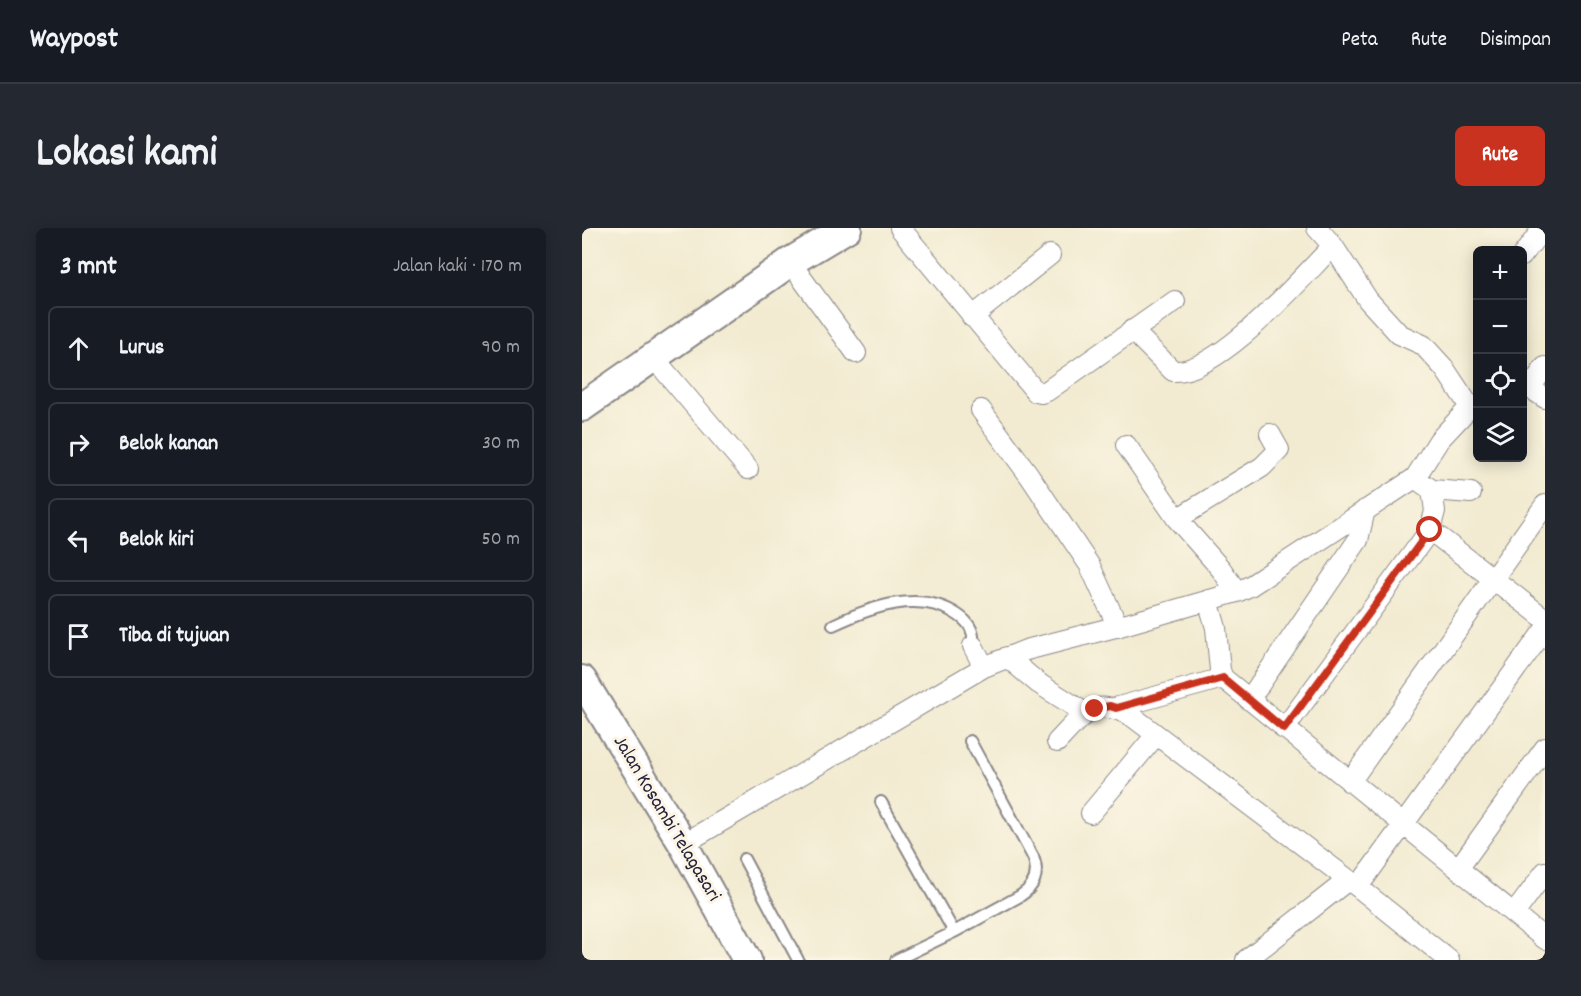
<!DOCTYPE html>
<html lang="id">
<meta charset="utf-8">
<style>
:root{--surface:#171b24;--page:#242831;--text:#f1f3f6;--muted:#9ea1a6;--line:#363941;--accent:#c8321e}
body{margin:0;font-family:Dekko,sans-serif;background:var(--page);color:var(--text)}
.controls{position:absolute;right:18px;top:18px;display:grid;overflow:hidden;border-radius:9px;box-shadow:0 3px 15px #0003}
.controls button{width:54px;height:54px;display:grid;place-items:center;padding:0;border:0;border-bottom:2px solid var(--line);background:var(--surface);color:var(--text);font:30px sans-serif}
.stop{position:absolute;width:18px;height:18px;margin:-14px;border:4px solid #c8321e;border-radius:50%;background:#fff}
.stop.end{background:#c8321e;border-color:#fff;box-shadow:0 2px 6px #0008}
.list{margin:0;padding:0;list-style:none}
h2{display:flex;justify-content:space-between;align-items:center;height:78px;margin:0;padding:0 24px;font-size:26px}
h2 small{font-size:20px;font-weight:400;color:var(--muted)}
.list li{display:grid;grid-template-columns:39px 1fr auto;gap:18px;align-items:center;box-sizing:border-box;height:84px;margin:0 12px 12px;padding:0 12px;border:2px solid var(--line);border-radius:9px}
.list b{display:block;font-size:22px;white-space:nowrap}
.list em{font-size:20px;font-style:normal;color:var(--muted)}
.icon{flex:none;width:33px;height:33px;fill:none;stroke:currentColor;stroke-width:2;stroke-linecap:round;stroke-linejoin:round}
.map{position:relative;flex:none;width:963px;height:732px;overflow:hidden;border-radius:9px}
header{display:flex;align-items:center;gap:36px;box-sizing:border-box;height:84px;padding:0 30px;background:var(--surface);border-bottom:2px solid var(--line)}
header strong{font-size:28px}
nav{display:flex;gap:33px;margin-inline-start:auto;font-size:21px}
.intro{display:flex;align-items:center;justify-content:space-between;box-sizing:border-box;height:144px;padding:0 36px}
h1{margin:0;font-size:42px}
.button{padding:15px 27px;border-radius:9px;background:var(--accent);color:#fff;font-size:21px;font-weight:700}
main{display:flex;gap:36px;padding:0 36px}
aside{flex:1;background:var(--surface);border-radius:9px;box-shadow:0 3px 15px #0003}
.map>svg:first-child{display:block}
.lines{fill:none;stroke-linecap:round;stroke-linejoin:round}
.lane-casing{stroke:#8a8686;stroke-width:14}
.street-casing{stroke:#8a8686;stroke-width:22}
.secondary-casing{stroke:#8a8686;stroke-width:32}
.lane{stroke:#fff;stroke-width:10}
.street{stroke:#fff;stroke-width:20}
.secondary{stroke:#fff;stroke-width:28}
.route{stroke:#c8321e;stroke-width:8}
.labels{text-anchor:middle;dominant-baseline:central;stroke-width:6;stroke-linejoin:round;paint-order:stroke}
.street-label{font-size:20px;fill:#22223b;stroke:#fcf5e5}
</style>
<header>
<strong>Waypost</strong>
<nav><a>Peta</a><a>Rute</a><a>Disimpan</a></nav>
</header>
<div class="intro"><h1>Lokasi kami</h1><a class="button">Rute</a></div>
<main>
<aside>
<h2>3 mnt<small>Jalan kaki · 170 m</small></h2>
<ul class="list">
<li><svg class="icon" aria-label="ahead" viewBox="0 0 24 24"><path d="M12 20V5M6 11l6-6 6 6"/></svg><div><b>Lurus</b></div><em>90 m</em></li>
<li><svg class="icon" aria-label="right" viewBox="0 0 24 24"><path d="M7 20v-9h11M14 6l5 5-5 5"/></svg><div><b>Belok kanan</b></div><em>30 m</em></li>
<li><svg class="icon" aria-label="left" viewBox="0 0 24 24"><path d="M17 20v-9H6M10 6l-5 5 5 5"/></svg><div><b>Belok kiri</b></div><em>50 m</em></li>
<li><svg class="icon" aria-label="arrive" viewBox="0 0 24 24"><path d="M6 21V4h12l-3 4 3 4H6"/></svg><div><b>Tiba di tujuan</b></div></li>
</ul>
</aside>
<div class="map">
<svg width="963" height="732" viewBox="0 0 963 732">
<rect width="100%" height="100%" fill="#fcf5e5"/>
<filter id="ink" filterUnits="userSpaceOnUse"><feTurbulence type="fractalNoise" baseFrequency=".0167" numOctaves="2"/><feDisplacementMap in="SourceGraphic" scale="12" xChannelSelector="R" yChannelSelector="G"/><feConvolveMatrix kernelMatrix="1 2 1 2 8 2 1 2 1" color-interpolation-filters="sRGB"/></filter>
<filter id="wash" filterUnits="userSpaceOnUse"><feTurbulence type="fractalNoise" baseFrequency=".008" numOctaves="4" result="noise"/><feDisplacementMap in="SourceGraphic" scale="24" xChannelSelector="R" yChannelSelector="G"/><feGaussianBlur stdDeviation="1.35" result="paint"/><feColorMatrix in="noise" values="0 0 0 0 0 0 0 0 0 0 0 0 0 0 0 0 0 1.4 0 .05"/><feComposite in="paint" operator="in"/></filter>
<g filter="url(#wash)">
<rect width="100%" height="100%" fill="#f2ebd1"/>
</g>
<g filter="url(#ink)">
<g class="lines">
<defs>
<path id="lane" d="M 251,397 C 289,379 338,361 376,387 C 388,395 393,404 391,418
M 299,574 L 372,704
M 162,631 L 216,732
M 314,732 L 372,704 L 438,668 C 452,659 458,646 451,629 L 388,513"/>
<path id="street" d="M 318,0 L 454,164 L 459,165 L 465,163 L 593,73
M 735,0 L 751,18 L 786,72 L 817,106 L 841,117 L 862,140 L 888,179
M 940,28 L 961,0
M 208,34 L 274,125
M 390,89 L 468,27
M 550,102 L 591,143 C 637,146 718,51 751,18
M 71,129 L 166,241
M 948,160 L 963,170
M 940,162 L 948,160 L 963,139
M 399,182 L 447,247 L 508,338 L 536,399
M 544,217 L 595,291 L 639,341 L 655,364
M 850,262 L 889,265
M 595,291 L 680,239 L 697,222 L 688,206
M 848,302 L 963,391
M 626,372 L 634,400 L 638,442 L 641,450 L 963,711
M 391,418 L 402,439
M 425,429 L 456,455 L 503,485
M 667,472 L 776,312 L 783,282
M 533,480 L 641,450
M 702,501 L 848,302 L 853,283 L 850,262 L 833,250
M 475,514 C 502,486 512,467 551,489 L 776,659 L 867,732
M 768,554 L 963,277
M 509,585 L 574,507
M 101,616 L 402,439 L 444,422 L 545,396 L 655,364 L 668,358 L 833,250 L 857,212 L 888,179 L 896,177
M 876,641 L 963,520
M 776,659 L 963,401
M 932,686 L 963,644
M 664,732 L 766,652"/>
<path id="secondary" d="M 0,179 L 208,34 L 265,0
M 0,452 L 101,616 L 165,732"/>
</defs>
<use href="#lane" class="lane-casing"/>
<use href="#street" class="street-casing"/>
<use href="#secondary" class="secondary-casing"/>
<use href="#lane" class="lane"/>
<use href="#street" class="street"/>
<use href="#secondary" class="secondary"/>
</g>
</g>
<g class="lines" filter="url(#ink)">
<path class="route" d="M 513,481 L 528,478 L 534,480 L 641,450 L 702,501 L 848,302"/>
</g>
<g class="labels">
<g class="street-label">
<text transform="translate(84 591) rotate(59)">Jalan Kosambi Telagasari</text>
</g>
</g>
</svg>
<div class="controls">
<button>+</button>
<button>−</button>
<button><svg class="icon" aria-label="locate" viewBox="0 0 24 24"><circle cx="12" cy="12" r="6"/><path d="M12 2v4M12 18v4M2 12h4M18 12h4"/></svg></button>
<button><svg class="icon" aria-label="layers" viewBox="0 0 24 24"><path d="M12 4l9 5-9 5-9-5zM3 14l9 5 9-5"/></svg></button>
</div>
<div class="stop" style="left:848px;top:302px"></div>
<div class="stop end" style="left:513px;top:481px"></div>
</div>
</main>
